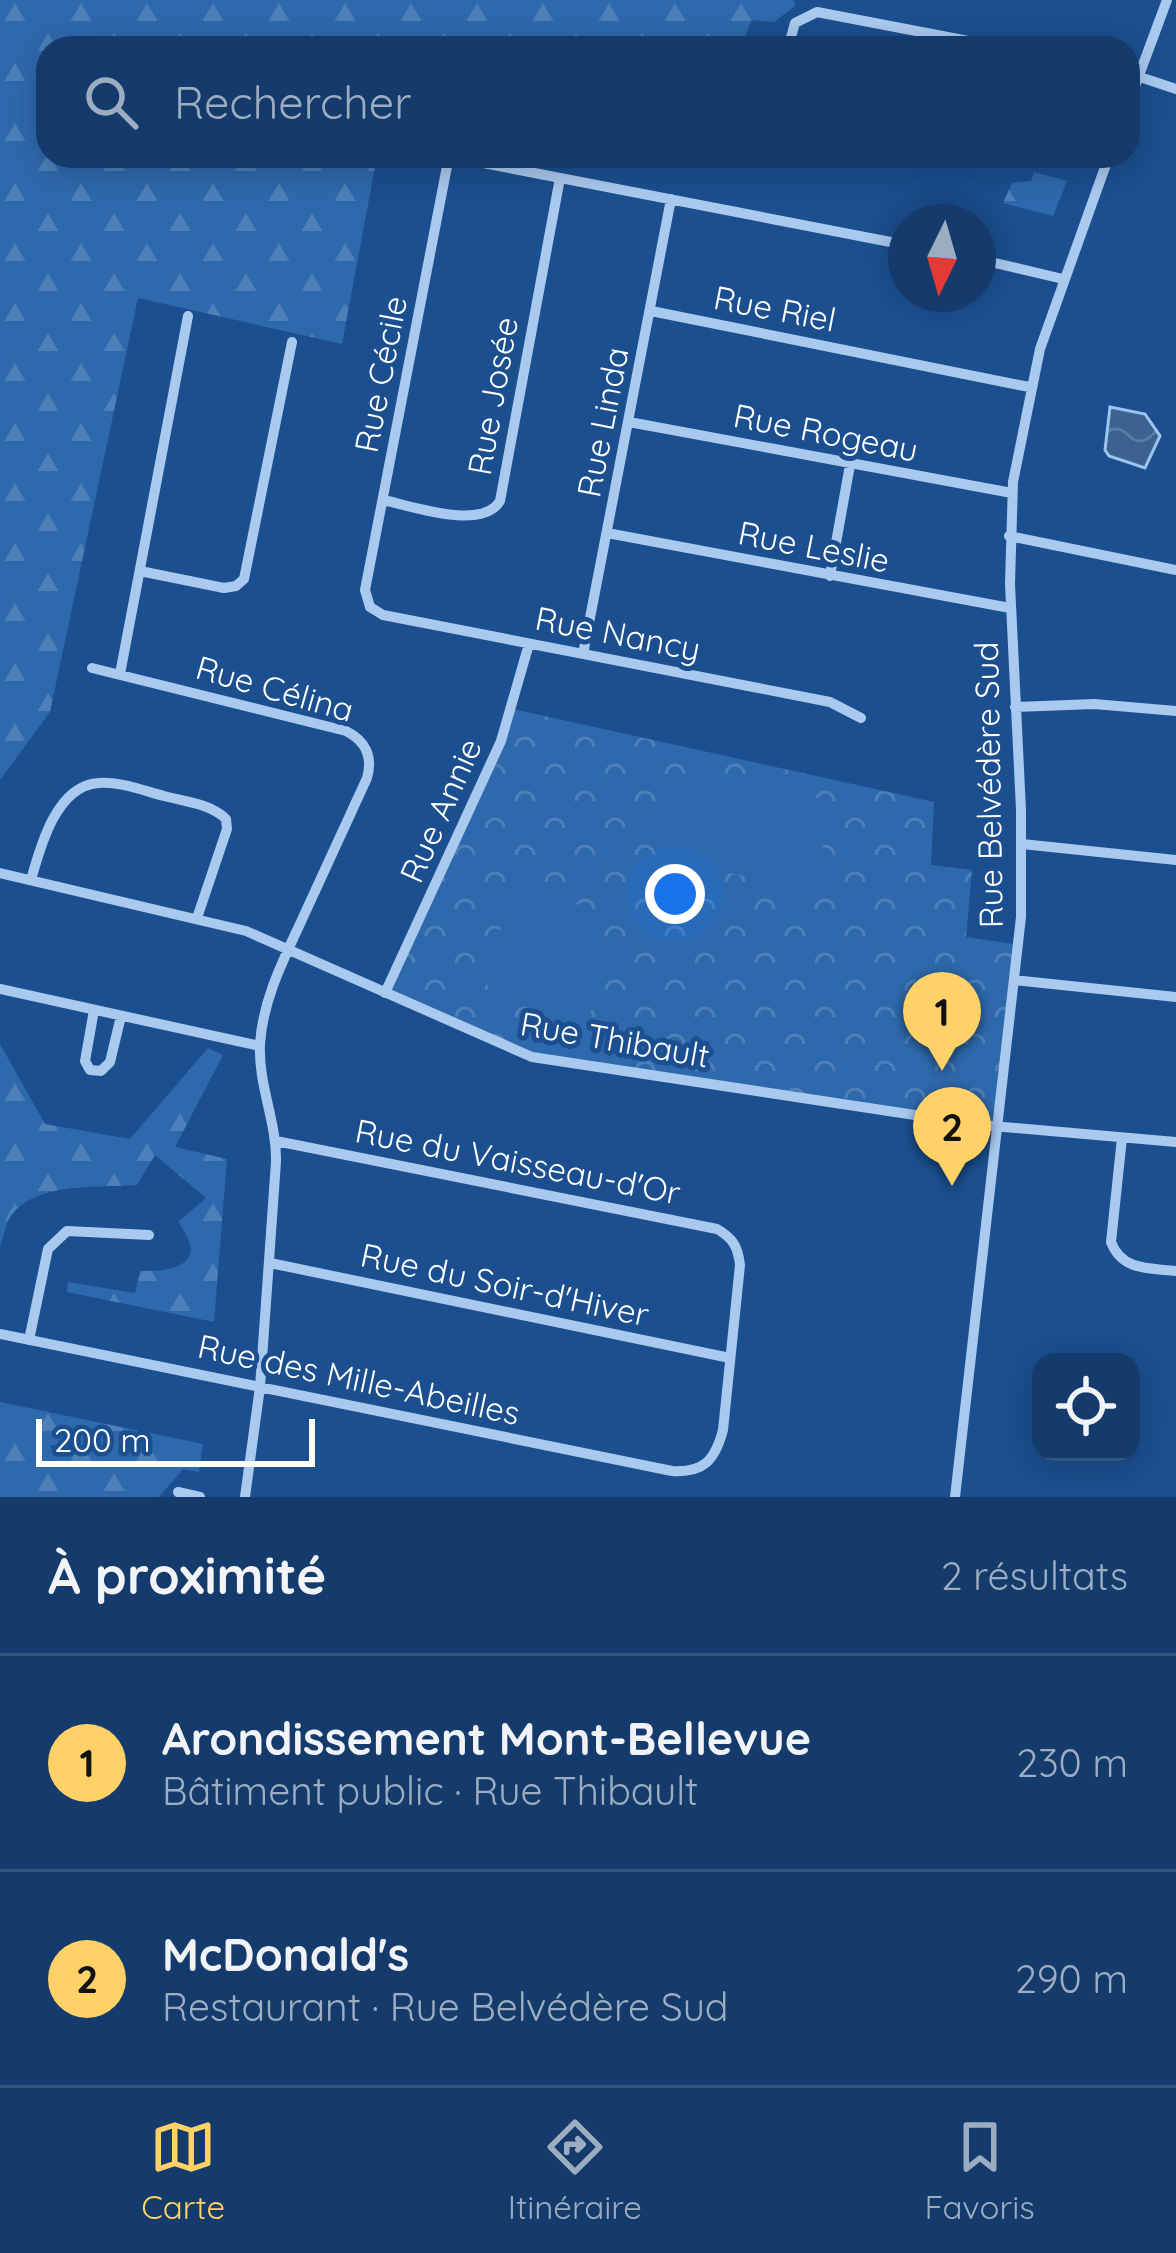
<!DOCTYPE html>
<html lang="fr">
<meta charset="utf-8">
<style>
:root{--surface:#143b6b;--page:#1d4271;--text:#f1f3f6;--muted:#9dadc1;--line:#33557e;--accent:#ffd166}
body{margin:0;font-family:Quicksand,sans-serif;background:var(--page);color:var(--text)}
.controls{position:absolute;right:36px;bottom:36px;display:grid;overflow:hidden;border-radius:24px;box-shadow:0 6px 30px #0003}
.controls button{width:108px;height:108px;display:grid;place-items:center;padding:0;border:0;border-bottom:3px solid var(--line);background:var(--surface);color:var(--text);font:60px sans-serif}
.compass{position:absolute;left:888px;top:204px;width:108px;height:108px;border-radius:50%;background:var(--surface);box-shadow:0 6px 30px #0003;rotate:185deg}
.scale{position:absolute;left:36px;bottom:30px;width:279px;box-sizing:border-box;padding-left:12px;border:6px solid #fff;border-top:0;font-size:33px;line-height:42px;white-space:nowrap;color:#fff;-webkit-text-stroke:9px #1b4f8f;paint-order:stroke}
.you{position:absolute;left:675px;top:894px;width:42px;height:42px;margin:-30px;border:9px solid #fff;border-radius:50%;background:#1a73e8;box-shadow:0 0 0 18px #1a73e833}
.badge{display:grid;place-items:center;width:78px;height:78px;border-radius:50%;background:var(--accent);color:#111;font-size:39px;font-weight:700}
.pin{position:absolute;translate:-50% -99px;filter:drop-shadow(0 3px 6px #0008)}
.pin::after{content:'';position:absolute;top:63px;width:42px;height:36px;background:inherit;clip-path:polygon(0 0,100% 0,50% 100%)}
.list{margin:0;padding:0;list-style:none}
h2{display:flex;justify-content:space-between;align-items:center;height:156px;margin:0;padding:0 48px;font-size:51px}
h2 small{font-size:39px;font-weight:400;color:var(--muted)}
.list li{display:grid;grid-template-columns:78px 1fr auto;gap:36px;align-items:center;box-sizing:border-box;height:216px;padding:0 48px;border-top:3px solid var(--line)}
.list b{display:block;font-size:45px;white-space:nowrap}
.list p{margin:0;font-size:39px;white-space:nowrap;color:var(--muted)}
.list em{font-size:39px;font-style:normal;color:var(--muted)}
.icon{flex:none;width:66px;height:66px;fill:none;stroke:currentColor;stroke-width:2;stroke-linecap:round;stroke-linejoin:round}
.map{position:relative;flex:none;width:1176px;height:1497px;overflow:hidden}
.search{position:absolute;background:var(--surface);box-shadow:0 6px 30px #0003;left:36px;right:36px;top:36px;height:132px;display:flex;align-items:center;gap:30px;box-sizing:border-box;padding:0 42px;border-radius:36px;color:var(--muted);font-size:45px}
.sheet{height:588px;background:var(--surface)}
nav{display:flex;justify-content:space-around;align-items:center;box-sizing:border-box;height:168px;border-top:3px solid var(--line);background:var(--surface);font-size:33px;color:var(--muted)}
nav a{display:grid;justify-items:center;gap:6px}
nav .on{color:var(--accent)}
.map>svg:first-child{display:block}
.forest{fill:url(#forest-firs)}
.park{fill:url(#park-crowns)}
.garden{fill:#2e69ad}
.water{fill:url(#water-waves);stroke:#9cc4f0;stroke-width:3}
.lines{fill:none;stroke-linecap:round;stroke-linejoin:round}
.minor{stroke:#a9c9ee;stroke-width:10}
.labels{text-anchor:middle;dominant-baseline:central;stroke-width:10;stroke-linejoin:round;paint-order:stroke}
.street-label{font-size:33px;fill:#fff;stroke:#1b4f8f}
</style>
<div class="map">
<svg width="1176" height="1497" viewBox="0 0 1176 1497">
<defs>
<pattern id="forest-firs" width="22" height="20" patternUnits="userSpaceOnUse" patternTransform="scale(3)"><rect width="22" height="20" fill="#2e69ad"/><path d="M5 1l3.5 6h-7zM16 11l3.5 6h-7z" fill="#4d80b9"/></pattern>
<pattern id="park-crowns" width="20" height="18" patternUnits="userSpaceOnUse" patternTransform="scale(3)"><rect width="20" height="18" fill="#2e69ad"/><path d="M2 6a3 3 0 1 1 6 0M12 15a3 3 0 1 1 6 0" fill="none" stroke="#4d80b9"/></pattern>
<pattern id="water-waves" width="16" height="10" patternUnits="userSpaceOnUse" patternTransform="scale(3)"><rect width="16" height="10" fill="#3c6290"/><path d="M0 5q4-4 8 0t8 0" fill="none" stroke="#597aa1"/></pattern>
</defs>
<rect width="100%" height="100%" fill="#1b4f8f"/>
<path class="forest" d="M 0,0 L 794,0 L 795,6 L 774,22 L 752,20 L 741,45 L 732,48 L 48,48 L 48,156 L 377,156 L 342,344 L 138,298 L 50,712 L 0,780 Z
M 1034,172 L 1067,181 L 1053,216 L 1003,203 L 1012,183 L 1031,181 Z
M 0,1044 L 45,1124 L 130,1139 L 208,1048 L 223,1055 L 175,1147 L 227,1159 L 214,1322 L 67,1292 L 68,1282 L 135,1293 L 140,1271 C 177,1272 209,1263 178,1222 L 206,1198 L 155,1155 L 137,1185 C 100,1188 31,1181 9,1219 C 5,1227 3,1238 0,1247 Z
M 0,1402 L 203,1444 L 199,1472 L 183,1469 L 159,1497 L 0,1497 Z"/>
<path class="park" d="M 513,709 L 934,802 L 931,865 L 972,870 L 966,937 L 1019,945 L 997,1127 L 542,1059 L 385,993 Z"/>
<path class="garden" d="M 672,775 L 830,800 L 816,887 L 658,862 Z
M 525,879 C 613,910 623,947 583,1028 L 490,988 L 484,981 L 484,962 Z
M 917,961 L 942,983 L 967,1013 L 964,1017 L 914,1009 Z"/>
<path class="water" d="M 1110,407 L 1145,414 L 1160,436 L 1145,468 L 1109,456 L 1105,450 Z"/>
<g class="lines">
<path class="minor" d="M 788,48 L 795,23 L 817,12 L 1005,48
M 1128,73 L 1176,89
M 1128,105 L 1167,0
M 447,156 L 906,245
M 449,156 L 365,590 L 370,607 L 383,615 L 830,702 L 861,718
M 978,259 L 1063,279
M 651,311 L 1029,387
M 629,422 L 1012,493
M 383,500 C 412,506 482,531 500,501 L 560,178
M 607,533 L 1010,608
M 1009,536 L 1176,570
M 140,571 L 224,588 L 236,586 L 244,579 L 292,342
M 830,576 L 850,465
M 583,654 L 671,199
M 92,668 L 346,731 C 366,741 373,757 367,778 C 346,823 326,868 305,913 C 286,955 263,997 260,1044 C 258,1085 277,1122 276,1162 L 260,1387 L 245,1497
M 120,674 L 188,316
M 1015,707 L 1094,704 L 1176,711
M 1022,844 L 1176,860
M 0,873 L 246,931 L 532,1057 L 981,1125 L 1176,1142
M 31,880 C 40,848 56,786 98,783 C 119,781 144,791 164,796 C 184,801 211,804 226,819 L 227,829 L 197,918
M 1014,980 L 1176,997
M 0,989 L 260,1046
M 385,993 L 501,741 L 529,644
M 94,1010 L 85,1061 L 90,1070 L 101,1071 L 110,1062 L 121,1016
M 1122,1138 L 1111,1242 C 1122,1271 1149,1268 1176,1271
M 270,1263 L 730,1358
M 0,1334 L 672,1471 C 704,1473 715,1460 723,1430 L 740,1265 C 738,1247 733,1238 717,1229 L 276,1141
M 29,1340 L 48,1249 L 67,1231 L 149,1235
M 178,1492 L 200,1497
M 955,1497 L 1021,917 L 1021,810 L 1010,584 L 1013,482 L 1040,349 L 1109,156"/>
</g>
<g class="labels">
<g class="street-label">
<text transform="translate(775 308) rotate(11)">Rue Riel</text>
<text transform="translate(380 374) rotate(-79)">Rue Cécile</text>
<text transform="translate(492 396) rotate(-80)">Rue Josée</text>
<text transform="translate(602 422) rotate(-79)">Rue Linda</text>
<text transform="translate(826 432) rotate(11)">Rue Rogeau</text>
<text transform="translate(814 546) rotate(11)">Rue Leslie</text>
<text transform="translate(618 633) rotate(11)">Rue Nancy</text>
<text transform="translate(275 688) rotate(16)">Rue Célina</text>
<text transform="translate(988 785) rotate(-91)">Rue Belvédère Sud</text>
<text transform="translate(440 810) rotate(-66)">Rue Annie</text>
<text transform="translate(615 1039) rotate(10)">Rue Thibault</text>
<text transform="translate(518 1161) rotate(11)">Rue du Vaisseau-d'Or</text>
<text transform="translate(505 1284) rotate(12)">Rue du Soir-d'Hiver</text>
<text transform="translate(359 1379) rotate(12)">Rue des Mille-Abeilles</text>
</g>
</g>
</svg>
<div class="controls">
<button><svg class="icon" aria-label="locate" viewBox="0 0 24 24"><circle cx="12" cy="12" r="6"/><path d="M12 2v4M12 18v4M2 12h4M18 12h4"/></svg></button>
</div>
<svg class="compass" viewBox="-18 -18 36 36"><path d="M0-13l5 13h-10z" fill="#e53935"/><path d="M0 13l5-13h-10z" fill="#9dadc1"/></svg>
<div class="scale">200 m</div>
<div class="you"></div>
<div class="pin badge" style="left:942px;top:1071px">1</div>
<div class="pin badge" style="left:952px;top:1186px">2</div>
<div class="search"><svg class="icon" aria-label="search" viewBox="0 0 24 24"><circle cx="10" cy="10" r="6"/><path d="M15 15l6 6"/></svg>Rechercher</div>
</div>
<section class="sheet">
<h2>À proximité<small>2 résultats</small></h2>
<ul class="list">
<li><span class="badge">1</span><div><b>Arondissement Mont-Bellevue</b><p>Bâtiment public · Rue Thibault</p></div><em>230 m</em></li>
<li><span class="badge">2</span><div><b>McDonald's</b><p>Restaurant · Rue Belvédère Sud</p></div><em>290 m</em></li>
</ul>
</section>
<nav>
<a class="on"><svg class="icon" aria-label="map" viewBox="0 0 24 24"><path d="M3 6l6-2 6 2 6-2v14l-6 2-6-2-6 2zM9 4v14M15 6v14"/></svg>Carte</a>
<a><svg class="icon" aria-label="directions" viewBox="0 0 24 24"><path d="M12 3l9 9-9 9-9-9zM9 14v-3h6M13 9l2 2-2 2"/></svg>Itinéraire</a>
<a><svg class="icon" aria-label="saved" viewBox="0 0 24 24"><path d="M7 4h10v16l-5-4-5 4z"/></svg>Favoris</a>
</nav>
